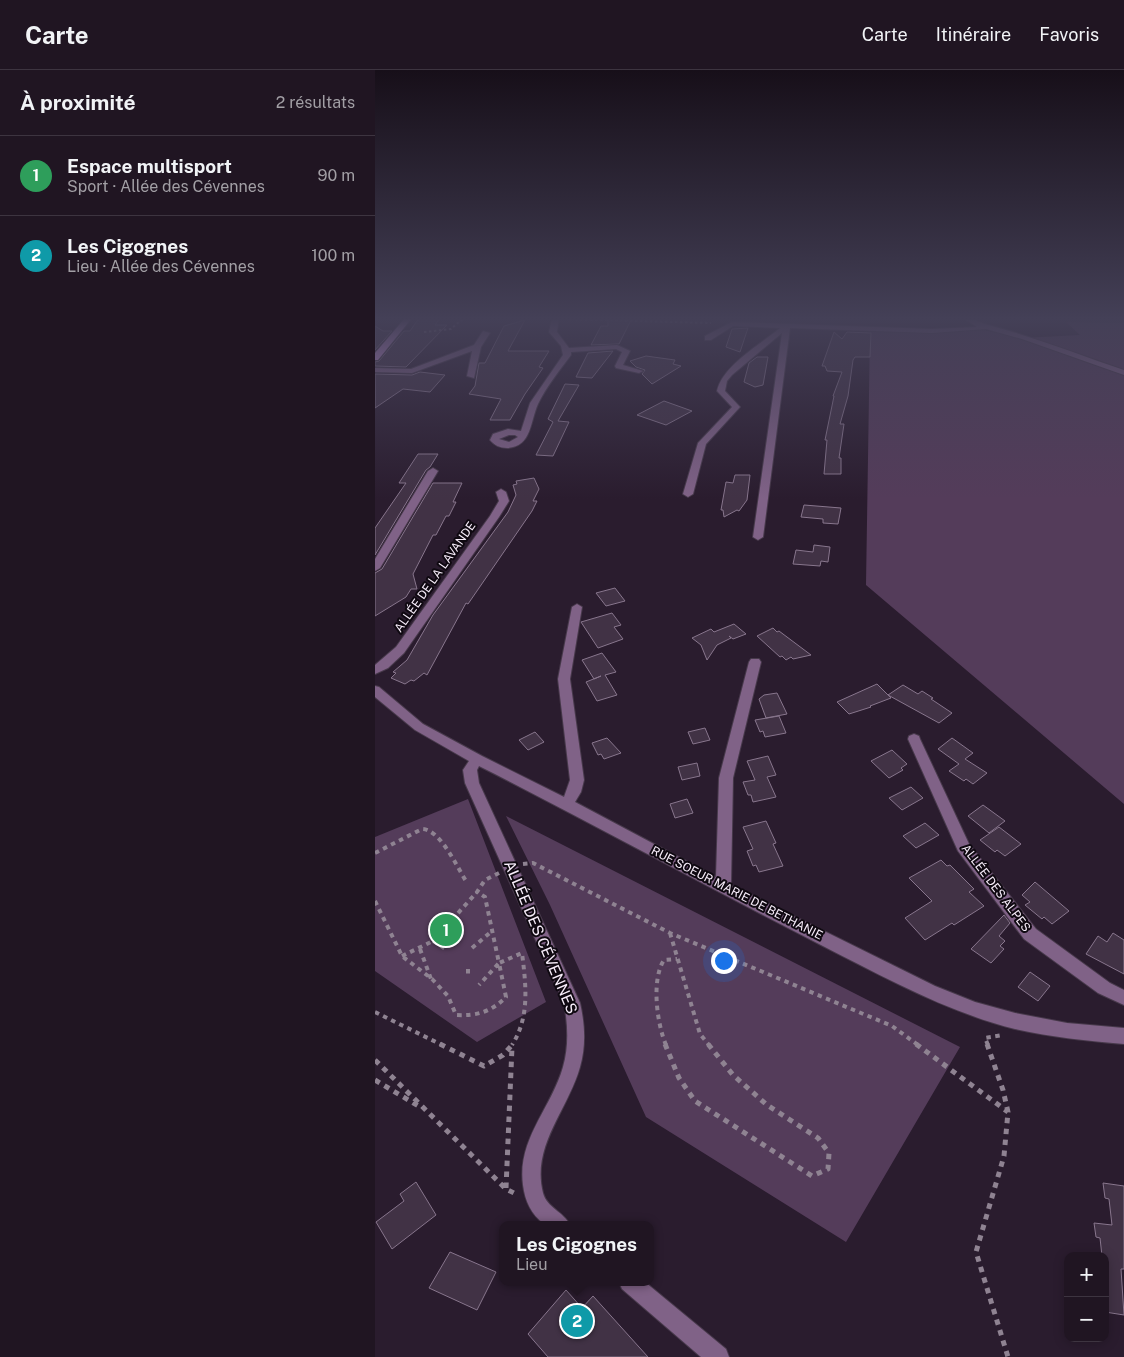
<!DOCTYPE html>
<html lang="fr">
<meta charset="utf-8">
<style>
:root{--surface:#201522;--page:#281e2a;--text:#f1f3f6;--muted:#a29fa5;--line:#3d3440;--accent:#33d4a8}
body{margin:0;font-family:"Public Sans",sans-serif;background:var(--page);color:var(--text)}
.controls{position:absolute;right:15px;bottom:15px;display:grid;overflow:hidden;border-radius:10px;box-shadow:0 2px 12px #0003}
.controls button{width:45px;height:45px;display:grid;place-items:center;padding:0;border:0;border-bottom:1px solid var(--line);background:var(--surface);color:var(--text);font:25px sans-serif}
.you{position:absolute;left:348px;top:890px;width:18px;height:18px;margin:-12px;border:4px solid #fff;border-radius:50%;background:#1a73e8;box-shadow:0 0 0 8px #1a73e833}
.badge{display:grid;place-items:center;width:32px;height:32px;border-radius:50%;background:var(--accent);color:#fff;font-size:16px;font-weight:700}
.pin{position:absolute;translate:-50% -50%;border:2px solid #fff;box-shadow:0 1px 5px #0006}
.popup{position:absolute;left:124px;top:1151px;width:155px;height:65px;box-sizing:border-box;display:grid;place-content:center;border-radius:10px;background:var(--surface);filter:drop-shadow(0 1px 4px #0005);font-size:16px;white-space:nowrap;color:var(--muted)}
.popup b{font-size:19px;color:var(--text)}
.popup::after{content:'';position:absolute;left:50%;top:100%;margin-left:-10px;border:10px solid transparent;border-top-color:var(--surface)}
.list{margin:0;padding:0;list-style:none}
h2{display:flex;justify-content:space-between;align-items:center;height:65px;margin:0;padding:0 20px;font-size:21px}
h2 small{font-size:16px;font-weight:400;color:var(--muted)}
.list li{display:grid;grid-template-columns:32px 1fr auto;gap:15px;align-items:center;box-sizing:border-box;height:80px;padding:0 20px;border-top:1px solid var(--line)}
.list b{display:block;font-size:19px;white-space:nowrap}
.list p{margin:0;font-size:16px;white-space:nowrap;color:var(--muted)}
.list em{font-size:16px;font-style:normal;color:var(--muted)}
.map{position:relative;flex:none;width:749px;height:1287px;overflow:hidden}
header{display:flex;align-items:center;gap:30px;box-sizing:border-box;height:70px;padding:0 25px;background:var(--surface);border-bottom:1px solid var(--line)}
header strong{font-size:24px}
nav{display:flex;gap:28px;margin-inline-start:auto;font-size:18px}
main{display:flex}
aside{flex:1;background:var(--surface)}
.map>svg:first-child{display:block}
.green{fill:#543c5a}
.building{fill:#413245;stroke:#88768d}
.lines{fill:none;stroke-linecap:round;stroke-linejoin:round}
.minor-casing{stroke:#47394b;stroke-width:2}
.major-casing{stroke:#47394b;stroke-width:2}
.path-far2{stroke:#8f8392;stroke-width:2;stroke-dasharray:2.5 2.5;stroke-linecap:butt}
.path-far1{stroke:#8f8392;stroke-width:4;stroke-dasharray:4.5 4.5;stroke-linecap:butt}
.path{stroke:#8f8392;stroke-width:5;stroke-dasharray:5.5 5.5;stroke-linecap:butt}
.minor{fill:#806287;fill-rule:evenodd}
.major{fill:#dfa0ef;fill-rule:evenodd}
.labels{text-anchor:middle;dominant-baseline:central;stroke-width:4;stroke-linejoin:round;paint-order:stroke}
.street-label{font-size:12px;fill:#f8eefb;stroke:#0f0911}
.near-street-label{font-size:15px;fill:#f8eefb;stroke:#0f0911}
</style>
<header>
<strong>Carte</strong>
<nav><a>Carte</a><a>Itinéraire</a><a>Favoris</a></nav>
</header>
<main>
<aside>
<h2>À proximité<small>2 résultats</small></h2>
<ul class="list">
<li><span class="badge" style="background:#2e9e5b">1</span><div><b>Espace multisport</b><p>Sport · Allée des Cévennes</p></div><em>90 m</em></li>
<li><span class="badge" style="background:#0f9aa8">2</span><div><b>Les Cigognes</b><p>Lieu · Allée des Cévennes</p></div><em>100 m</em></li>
</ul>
</aside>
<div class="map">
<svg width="749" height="1287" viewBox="0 0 749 1287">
<rect width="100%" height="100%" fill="#2a1c2e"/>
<path class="green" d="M 691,252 L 749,253 L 749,734 L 491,515 L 495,260 L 544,263 L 609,260 L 648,268 L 705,265 Z
M 93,729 L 171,932 L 102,972 L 0,901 L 0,767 Z
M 131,746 L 585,977 L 471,1172 L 271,1047 L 175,835 Z"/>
<path class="building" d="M 44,248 L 65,248 L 60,255 L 72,255 L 31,297 L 0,296 L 0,292 L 4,291 L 29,261 L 35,261 Z
M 233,248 L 257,248 L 244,274 L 216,275 L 226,256 L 233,256 Z
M 150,250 L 133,281 L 174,281 L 164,297 L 168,298 L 150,324 L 135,350 L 115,350 L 126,329 L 94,324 L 100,316 L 104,293 L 110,293 L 129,256 Z
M 0,256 L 8,261 L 17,261 L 0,280 Z
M 373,258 L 365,282 L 351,277 L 357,259 Z
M 459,262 L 467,269 L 472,262 L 496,263 L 495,287 L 480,287 L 478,290 L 473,326 L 465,354 L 469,354 L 464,388 L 466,388 L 466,404 L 449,404 L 452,370 L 450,370 L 459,326 L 458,326 L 467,302 L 452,301 L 450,296 L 447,296 Z
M 238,281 L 217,308 L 201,307 L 213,283 Z
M 271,286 L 300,290 L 298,294 L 306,296 L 277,314 L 267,304 L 270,300 L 261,297 L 255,291 Z
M 382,287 L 393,287 L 388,315 L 380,317 L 369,312 L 374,293 Z
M 45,302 L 70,305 L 55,322 L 28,319 L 0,338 L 0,304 L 37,305 Z
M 190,314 L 204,315 L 183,351 L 194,352 L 178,386 L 161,385 L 178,352 L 173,349 Z
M 289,331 L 317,341 L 291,355 L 262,345 Z
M 43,384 L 63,384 L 55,397 L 51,400 L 0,485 L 0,458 L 31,413 L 24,413 Z
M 360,405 L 375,405 L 372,430 L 364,441 L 362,440 L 349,447 L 348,440 L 346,440 L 351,412 L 358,413 Z
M 159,408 L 164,419 L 158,431 L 162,431 L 157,441 L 93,534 L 91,533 L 52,605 L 49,603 L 39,611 L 36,610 L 30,614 L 16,608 L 21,603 L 18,602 L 32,590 L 58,545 L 133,442 L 141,425 L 138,415 L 142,414 L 141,411 Z
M 58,413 L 87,413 L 78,432 L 81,432 L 74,446 L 71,446 L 61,465 L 58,465 L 38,504 L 42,519 L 36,519 L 31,527 L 0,546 L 0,503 L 7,499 Z
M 429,435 L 466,438 L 463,454 L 448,453 L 448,449 L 426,447 Z
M 439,475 L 455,477 L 453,492 L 446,491 L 445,496 L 418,494 L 421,480 L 438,482 Z
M 240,518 L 250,531 L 231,536 L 221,523 Z
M 237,543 L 246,555 L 239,557 L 248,569 L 223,578 L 206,552 Z
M 359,554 L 371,564 L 358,569 L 354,566 L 356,568 L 342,575 L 332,590 L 326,575 L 317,568 L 336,559 L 339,562 Z
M 398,558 L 402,562 L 404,561 L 436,585 L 418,589 L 416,587 L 411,590 L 407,586 L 405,587 L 382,566 Z
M 227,583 L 241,602 L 230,605 L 242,625 L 222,631 L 211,612 L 226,606 L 219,609 L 207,590 Z
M 502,614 L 516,628 L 495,636 L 496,637 L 474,644 L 462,632 Z
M 528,615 L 543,624 L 547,621 L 558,628 L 556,629 L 577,643 L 564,653 L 513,625 Z
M 402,623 L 412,644 L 391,648 L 384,629 L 389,625 Z
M 404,646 L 411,663 L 390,667 L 388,661 L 385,662 L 380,650 Z
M 330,658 L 335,670 L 318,674 L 313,662 Z
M 160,662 L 169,672 L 153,680 L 144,670 Z
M 232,668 L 246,683 L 229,689 L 226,684 L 223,685 L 217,673 Z
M 577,668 L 598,683 L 590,689 L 612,703 L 598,714 L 591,709 L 589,711 L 574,701 L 584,694 L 563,679 Z
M 517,680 L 532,694 L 526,698 L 528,700 L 514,708 L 496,691 Z
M 393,686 L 401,705 L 392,707 L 401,727 L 378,732 L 376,725 L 373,725 L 368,712 L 380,710 L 372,691 Z
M 322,693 L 325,706 L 307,710 L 303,697 Z
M 536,717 L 548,728 L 527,740 L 514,728 Z
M 312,729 L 318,743 L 300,748 L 295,734 Z
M 608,735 L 630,751 L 614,763 L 593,746 Z
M 391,751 L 401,773 L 398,774 L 408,796 L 384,802 L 381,795 L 378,796 L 372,781 L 378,779 L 368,757 Z
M 550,753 L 564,765 L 541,778 L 528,766 Z
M 624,757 L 646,774 L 630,786 L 622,780 L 620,782 L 605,770 Z
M 566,790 L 572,796 L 575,795 L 599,819 L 594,822 L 609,836 L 579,855 L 577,853 L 550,870 L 530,848 L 557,831 L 534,808 Z
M 660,812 L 694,841 L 677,854 L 669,847 L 667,849 L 650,835 L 655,832 L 647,825 Z
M 629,845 L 635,853 L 624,866 L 630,871 L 625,876 L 629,879 L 616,893 L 596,879 Z
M 738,863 L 749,870 L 749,904 L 711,884 L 723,866 L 732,872 Z
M 655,902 L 675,916 L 663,931 L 643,917 Z
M 41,1112 L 61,1145 L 17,1179 L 1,1152 L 29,1131 L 25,1124 Z
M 728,1113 L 749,1116 L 749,1199 L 746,1199 L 749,1245 L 730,1242 L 730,1186 L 727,1186 L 725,1168 L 721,1167 L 719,1153 L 737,1155 L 734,1129 L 730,1128 Z
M 75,1182 L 121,1202 L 102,1240 L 54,1218 Z
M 191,1220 L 207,1238 L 218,1226 L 273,1287 L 173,1287 L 153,1264 Z"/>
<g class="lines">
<defs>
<path id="minor" d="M 177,248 L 184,248 L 182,262 L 194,278 L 242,275 L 255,281 L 248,295 L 268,301 L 264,303 L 241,298 L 240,296 L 247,282 L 241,279 L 196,282 L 196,285 C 185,300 171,317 163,334 C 155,351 157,377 132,378 C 125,378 119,375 115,370 L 118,364 L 133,359 L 146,361 L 155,333 L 188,285 L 186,276 L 174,262 ZM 134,365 L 140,365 L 143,367 L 134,372 L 124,369 Z
M 588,248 C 599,248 607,254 617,256 C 662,268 705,285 749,300 L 749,305 L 647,269 L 611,259 L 557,263 L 415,258 L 388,467 L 383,470 L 378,467 L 407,263 L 357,305 L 352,311 L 350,321 L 365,337 L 331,374 L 318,424 L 313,427 L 308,424 L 323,373 L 357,337 L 342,321 C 347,296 386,274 405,258 L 358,256 L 336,270 L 330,270 L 330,266 L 357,252 L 557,259 L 602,257 Z
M 108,261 L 115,263 L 106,277 L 99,308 L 92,306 L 97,281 L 37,303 L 0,302 L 0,298 L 36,299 L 99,275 Z
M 58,398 L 63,401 L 5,498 L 0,501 L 0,489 L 53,401 Z
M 126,419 L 131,422 L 134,431 L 124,447 L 29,583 L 13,598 L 0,604 L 0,595 L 21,577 L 115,446 L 124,431 L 121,422 Z
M 202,534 L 207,537 L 195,609 L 209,710 L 206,722 L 200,732 L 341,807 L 344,708 L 374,592 L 376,589 L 384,589 L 386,592 L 358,708 L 356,815 L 560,916 L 600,932 L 640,943 L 692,953 L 749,958 L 749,974 C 712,971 676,967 640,959 C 572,942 509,907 446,875 C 332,817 219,754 104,696 L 102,700 L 104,713 L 205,933 C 210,955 211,976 205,997 C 193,1040 156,1076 168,1123 C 172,1138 189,1142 195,1155 L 169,1154 C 156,1144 150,1131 148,1115 C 142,1069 176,1039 188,997 C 194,976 193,955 189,933 L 90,713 L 88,700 L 94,691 L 40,660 L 0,627 L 0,616 L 4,617 L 48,654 L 107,686 L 189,727 L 195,710 L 183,609 L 197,537 Z
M 539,664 L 544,666 L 545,669 L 594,774 L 661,859 L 735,913 L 749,920 L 749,935 L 723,923 L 649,869 L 583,781 L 533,669 L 534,666 Z
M 244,1212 L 270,1212 L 351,1279 L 354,1287 L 326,1287 L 247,1219 Z"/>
<path id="major" d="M 30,248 L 37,248 L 3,290 L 0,290 L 0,283 Z"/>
</defs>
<use href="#minor" class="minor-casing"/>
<use href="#major" class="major-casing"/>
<path class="path-far2" d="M 190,249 L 336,253
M 49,262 L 76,259 L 85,251 L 93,248"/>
<path class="path-far1" d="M 0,783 L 47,759 C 65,759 82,797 91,811
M 148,794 L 158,793 L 295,863 L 517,956 L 543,975
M 124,803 L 110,810 L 102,822 L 110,827 L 124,893 L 147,883 C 151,915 155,947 137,975
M 0,831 L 27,886 L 57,909 L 73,926 L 81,945 C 102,946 116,942 131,927 L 124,893 L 104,915
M 295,863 L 325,964 L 334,975
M 58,871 L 72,880
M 97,878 L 117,861
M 45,879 L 56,909
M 27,886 L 58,871 L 102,822
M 93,899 L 93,908
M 0,942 L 67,975
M 291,975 C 282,954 276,910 289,890 L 302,889
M 613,975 L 610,968 L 628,965"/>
<path class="path" d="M 65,974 L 109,996 L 128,985 L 138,974
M 290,974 L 304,1008 L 320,1031 L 437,1106 L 453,1099 L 454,1083 L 443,1068 L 392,1035 L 358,1005 L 333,974
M 541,974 L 633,1042
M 612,974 L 628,1020 L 633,1042 L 629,1086 L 601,1182 L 633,1287
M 0,990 L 131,1119 L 143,1125
M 0,1010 L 45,1037
M 131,1118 L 137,977"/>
<use href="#minor" class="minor"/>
<use href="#major" class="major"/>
</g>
<linearGradient id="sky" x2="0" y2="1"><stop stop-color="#170f19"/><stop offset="0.58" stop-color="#444057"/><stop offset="1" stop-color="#444057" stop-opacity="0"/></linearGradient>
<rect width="749" height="429" fill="url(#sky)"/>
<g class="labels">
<g class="street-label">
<text transform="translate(60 507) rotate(-55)">ALLÉE DE LA LAVANDE</text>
<text transform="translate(621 818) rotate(53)">ALLÉE DES ALPES</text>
<text transform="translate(362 823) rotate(27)">RUE SOEUR MARIE DE BETHANIE</text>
</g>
<g class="near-street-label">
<text transform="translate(166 867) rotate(67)">ALLÉE DES CÉVENNES</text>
</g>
</g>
</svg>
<div class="controls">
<button>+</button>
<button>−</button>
</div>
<div class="you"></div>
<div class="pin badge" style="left:71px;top:860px;background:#2e9e5b">1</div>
<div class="pin badge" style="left:202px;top:1251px;background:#0f9aa8">2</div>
<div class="popup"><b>Les Cigognes</b>Lieu</div>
</div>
</main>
